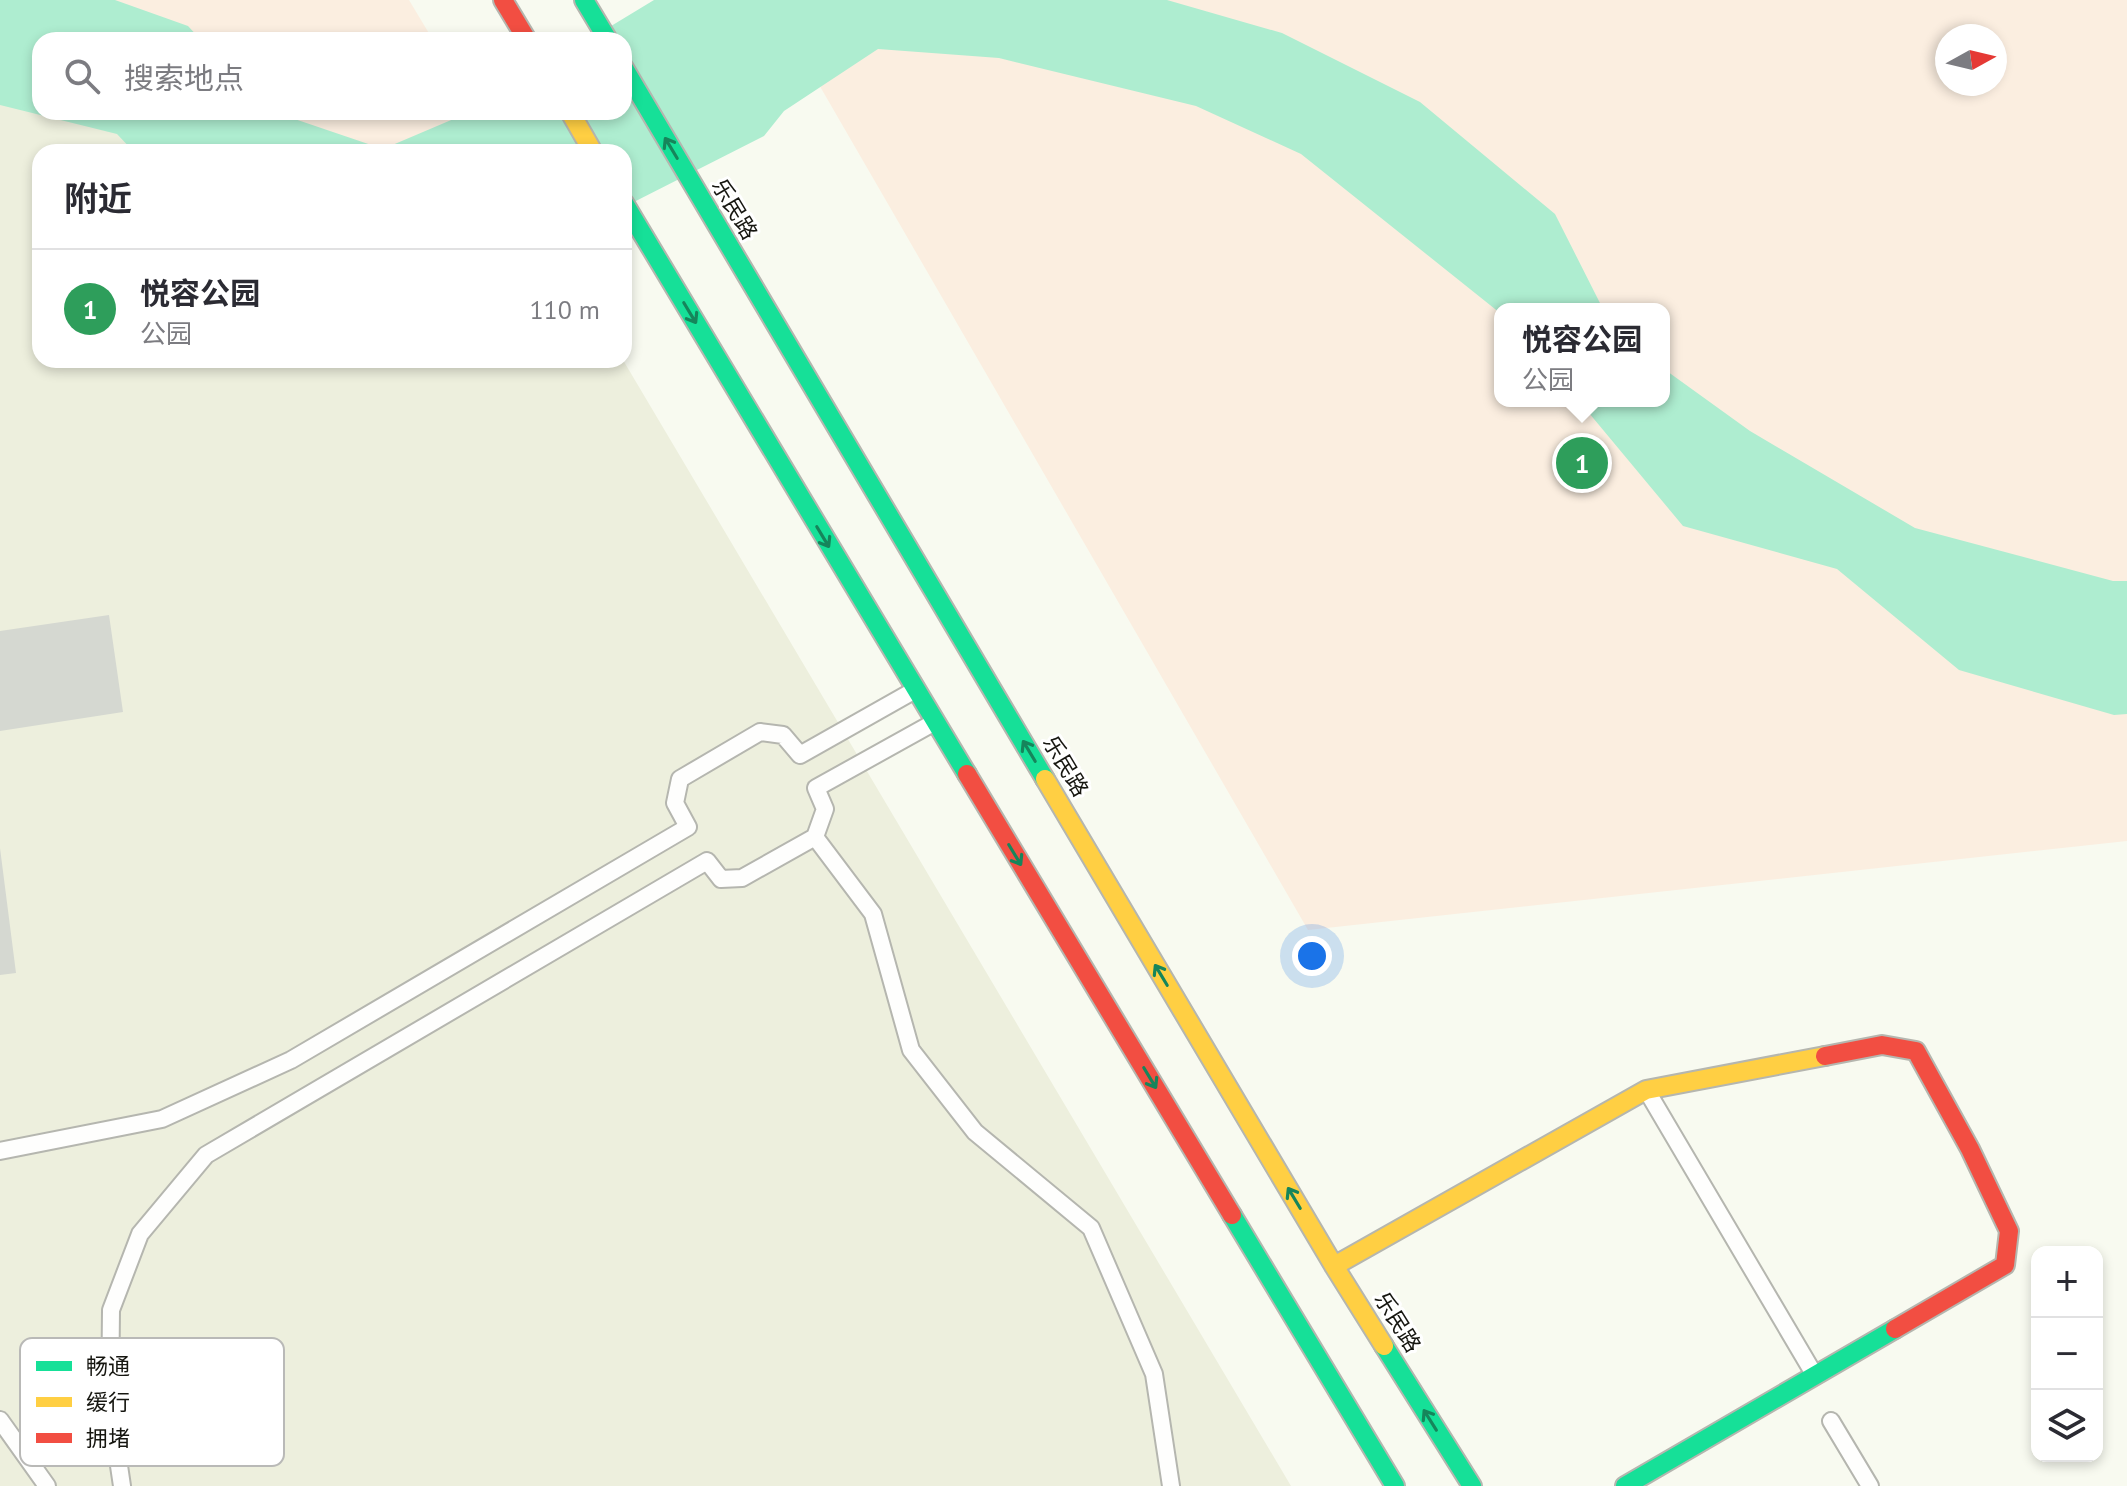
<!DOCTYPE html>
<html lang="zh">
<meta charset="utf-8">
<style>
:root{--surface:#fff;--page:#f7f7f7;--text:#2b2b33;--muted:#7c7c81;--line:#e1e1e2;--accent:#ea580c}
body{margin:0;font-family:"PT Sans","Noto Sans SC",sans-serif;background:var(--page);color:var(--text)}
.controls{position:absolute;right:24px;bottom:24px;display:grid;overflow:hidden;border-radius:16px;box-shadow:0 4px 12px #0003}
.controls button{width:72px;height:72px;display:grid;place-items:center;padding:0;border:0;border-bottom:2px solid var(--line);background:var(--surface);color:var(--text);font:40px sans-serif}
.compass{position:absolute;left:1935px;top:24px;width:72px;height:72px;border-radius:50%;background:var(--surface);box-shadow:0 4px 12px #0003;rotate:82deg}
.you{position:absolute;left:1312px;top:956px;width:28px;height:28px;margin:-20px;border:6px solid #fff;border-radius:50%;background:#1a73e8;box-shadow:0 0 0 12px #1a73e833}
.badge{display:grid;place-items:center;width:52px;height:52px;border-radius:50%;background:var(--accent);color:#fff;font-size:26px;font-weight:700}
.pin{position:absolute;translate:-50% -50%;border:4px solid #fff;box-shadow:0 2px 8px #0006}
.popup{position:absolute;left:1494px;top:303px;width:176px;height:104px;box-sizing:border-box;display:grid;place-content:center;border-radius:16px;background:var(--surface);filter:drop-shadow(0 2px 6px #0005);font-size:26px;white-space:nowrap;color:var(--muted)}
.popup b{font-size:30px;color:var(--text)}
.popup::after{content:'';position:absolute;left:50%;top:100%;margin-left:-16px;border:16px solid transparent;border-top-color:var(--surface)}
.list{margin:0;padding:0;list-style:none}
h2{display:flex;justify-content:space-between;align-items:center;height:104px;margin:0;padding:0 32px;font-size:34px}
h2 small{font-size:26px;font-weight:400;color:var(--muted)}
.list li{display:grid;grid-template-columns:52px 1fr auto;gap:24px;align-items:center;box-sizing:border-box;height:120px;padding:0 32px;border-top:2px solid var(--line)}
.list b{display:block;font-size:30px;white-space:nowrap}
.list p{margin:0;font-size:26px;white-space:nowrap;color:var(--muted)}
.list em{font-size:26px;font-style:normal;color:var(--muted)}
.icon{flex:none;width:44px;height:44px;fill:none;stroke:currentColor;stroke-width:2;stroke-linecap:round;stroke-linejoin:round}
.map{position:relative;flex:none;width:2127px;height:1486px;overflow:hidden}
.search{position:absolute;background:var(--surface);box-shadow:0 4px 12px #0003;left:32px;top:32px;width:600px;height:88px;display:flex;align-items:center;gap:20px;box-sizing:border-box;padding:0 28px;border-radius:24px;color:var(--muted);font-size:30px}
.panel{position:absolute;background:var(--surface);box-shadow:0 4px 12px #0003;left:32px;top:144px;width:600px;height:224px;border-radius:24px}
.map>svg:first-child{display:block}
.built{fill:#edefdd}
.green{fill:#fbeee0;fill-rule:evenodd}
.water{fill:#aeedd0}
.building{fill:#d5d8d1}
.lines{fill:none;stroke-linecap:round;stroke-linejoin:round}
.lane-casing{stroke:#b5b6af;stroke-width:20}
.fast-casing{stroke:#b5b6af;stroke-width:22}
.slow-casing{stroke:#b5b6af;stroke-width:22}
.jam-casing{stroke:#b5b6af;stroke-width:22}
.lane{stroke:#fefefd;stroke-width:16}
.fast{stroke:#16e098;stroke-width:18}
.slow{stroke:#ffcf43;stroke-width:18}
.jam{stroke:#f24e42;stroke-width:18}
.oneway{stroke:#16855b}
.labels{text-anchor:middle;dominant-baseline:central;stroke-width:6;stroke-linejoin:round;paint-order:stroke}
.street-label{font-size:22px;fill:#161610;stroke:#fff}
.key{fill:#fff;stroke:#b9b9b7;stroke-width:2}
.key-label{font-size:22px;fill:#161610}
</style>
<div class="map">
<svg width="2127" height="1486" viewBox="0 0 2127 1486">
<rect width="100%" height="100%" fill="#f8faf0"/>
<path class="built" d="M 0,23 L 40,40 L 40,112 L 220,152 L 40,152 L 40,360 L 623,360 L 1291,1486 L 0,1486 Z"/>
<path class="green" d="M 0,0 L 409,0 L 433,40 L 42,40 Z
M 770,0 L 2127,0 L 2127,841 L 1308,930 ZM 1947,36 L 1995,36 L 1995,84 L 1947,84 ZM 1500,309 L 1664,309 L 1664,401 L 1500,401 Z
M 161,112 L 476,112 L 500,152 L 220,152 Z"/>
<path class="water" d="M 0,0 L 115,0 L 188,26 L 201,40 L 40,40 L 40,112 L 274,112 L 383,149 L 470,112 L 624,112 L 624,40 L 588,40 L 654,0 L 1167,0 L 1282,33 L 1420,102 L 1555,214 L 1603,309 L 1500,309 L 1500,313 L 1301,154 L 1196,106 L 999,58 L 878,49 L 784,111 L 764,136 L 624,207 L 624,152 L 134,152 L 117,134 L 0,105 Z
M 1664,369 L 1750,431 L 1915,528 L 2113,581 L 2127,581 L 2127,714 L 2114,715 L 1959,670 L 1837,569 L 1683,526 L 1579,401 L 1664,401 Z"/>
<path class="building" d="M 109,615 L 123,712 L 0,731 L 0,631 Z
M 0,848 L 16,973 L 0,975 Z"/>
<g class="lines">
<defs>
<path id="lane" d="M 815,837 L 825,809 L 816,788 L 933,723
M 1647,1091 L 1814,1374
M 0,1151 L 162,1119 L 291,1060 L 688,827 L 675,803 L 680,779 L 760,732 L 783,735 L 800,755 L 915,690
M 0,1420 L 47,1486
M 1831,1421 L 1870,1486
M 122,1486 L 110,1405 L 111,1310 L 140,1234 L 206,1155 L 707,861 L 721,879 L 742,878 L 815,837 L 873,914 L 911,1050 L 975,1132 L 1091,1228 L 1154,1374 L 1171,1486"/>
<path id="fast" d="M 584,0 L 608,40
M 624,68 L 1045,779
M 624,203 L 967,774
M 1232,1215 L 1395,1486
M 1384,1346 L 1472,1486
M 1625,1486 L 1895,1329"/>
<path id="slow" d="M 570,112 L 593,152
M 1045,779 L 1334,1266 L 1384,1346
M 1334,1266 L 1646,1090 L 1825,1056"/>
<path id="jam" d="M 503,0 L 527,40
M 967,774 L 1232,1215
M 1825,1056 L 1882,1045 L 1916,1051 L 1970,1149 L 2009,1231 L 2005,1265 L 1895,1329"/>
</defs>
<use href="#lane" class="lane-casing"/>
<use href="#fast" class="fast-casing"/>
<use href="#slow" class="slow-casing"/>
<use href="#jam" class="jam-casing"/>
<use href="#lane" class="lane"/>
<use href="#fast" class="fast"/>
<use href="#slow" class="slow"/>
<use href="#jam" class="jam"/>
</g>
<defs><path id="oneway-shaft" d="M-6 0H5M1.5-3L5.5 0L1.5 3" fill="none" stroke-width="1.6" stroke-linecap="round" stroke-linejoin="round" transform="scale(2)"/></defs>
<g class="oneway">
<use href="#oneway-shaft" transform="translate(671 148) rotate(-121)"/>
<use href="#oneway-shaft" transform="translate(690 313) rotate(59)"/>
<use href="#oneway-shaft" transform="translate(823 537) rotate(59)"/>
<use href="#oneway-shaft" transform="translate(1029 751) rotate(-121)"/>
<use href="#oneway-shaft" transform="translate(1015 855) rotate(59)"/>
<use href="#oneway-shaft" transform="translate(1161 975) rotate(-121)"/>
<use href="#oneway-shaft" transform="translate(1150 1078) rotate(59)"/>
<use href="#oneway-shaft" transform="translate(1294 1198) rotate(-121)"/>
<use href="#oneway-shaft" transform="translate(1430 1420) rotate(-122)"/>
</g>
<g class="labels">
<g class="street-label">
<text transform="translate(735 209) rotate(59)">乐民路</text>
<text transform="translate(1066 766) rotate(59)">乐民路</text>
<text transform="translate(1398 1322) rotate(58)">乐民路</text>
</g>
</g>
<rect x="20" y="1338" width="264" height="128" rx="12" class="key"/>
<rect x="36" y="1361" width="36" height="10" fill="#16e098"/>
<rect x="36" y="1397" width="36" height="10" fill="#ffcf43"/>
<rect x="36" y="1433" width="36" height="10" fill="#f24e42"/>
<g class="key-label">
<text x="86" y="1374">畅通</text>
<text x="86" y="1410">缓行</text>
<text x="86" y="1446">拥堵</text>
</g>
</svg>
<div class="controls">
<button>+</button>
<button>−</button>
<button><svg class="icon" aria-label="layers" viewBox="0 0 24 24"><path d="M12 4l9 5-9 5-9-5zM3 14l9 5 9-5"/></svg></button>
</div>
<svg class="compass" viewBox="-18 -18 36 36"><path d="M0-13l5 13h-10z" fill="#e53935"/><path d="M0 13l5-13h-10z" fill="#7c7c81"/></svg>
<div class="you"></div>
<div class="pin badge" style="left:1582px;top:463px;background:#2e9e5b">1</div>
<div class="popup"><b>悦容公园</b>公园</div>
<div class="search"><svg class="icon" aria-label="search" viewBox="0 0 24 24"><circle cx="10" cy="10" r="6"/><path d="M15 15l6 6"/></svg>搜索地点</div>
<section class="panel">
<h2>附近<small></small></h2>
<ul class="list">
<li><span class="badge" style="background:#2e9e5b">1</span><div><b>悦容公园</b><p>公园</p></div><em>110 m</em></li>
</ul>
</section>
</div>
